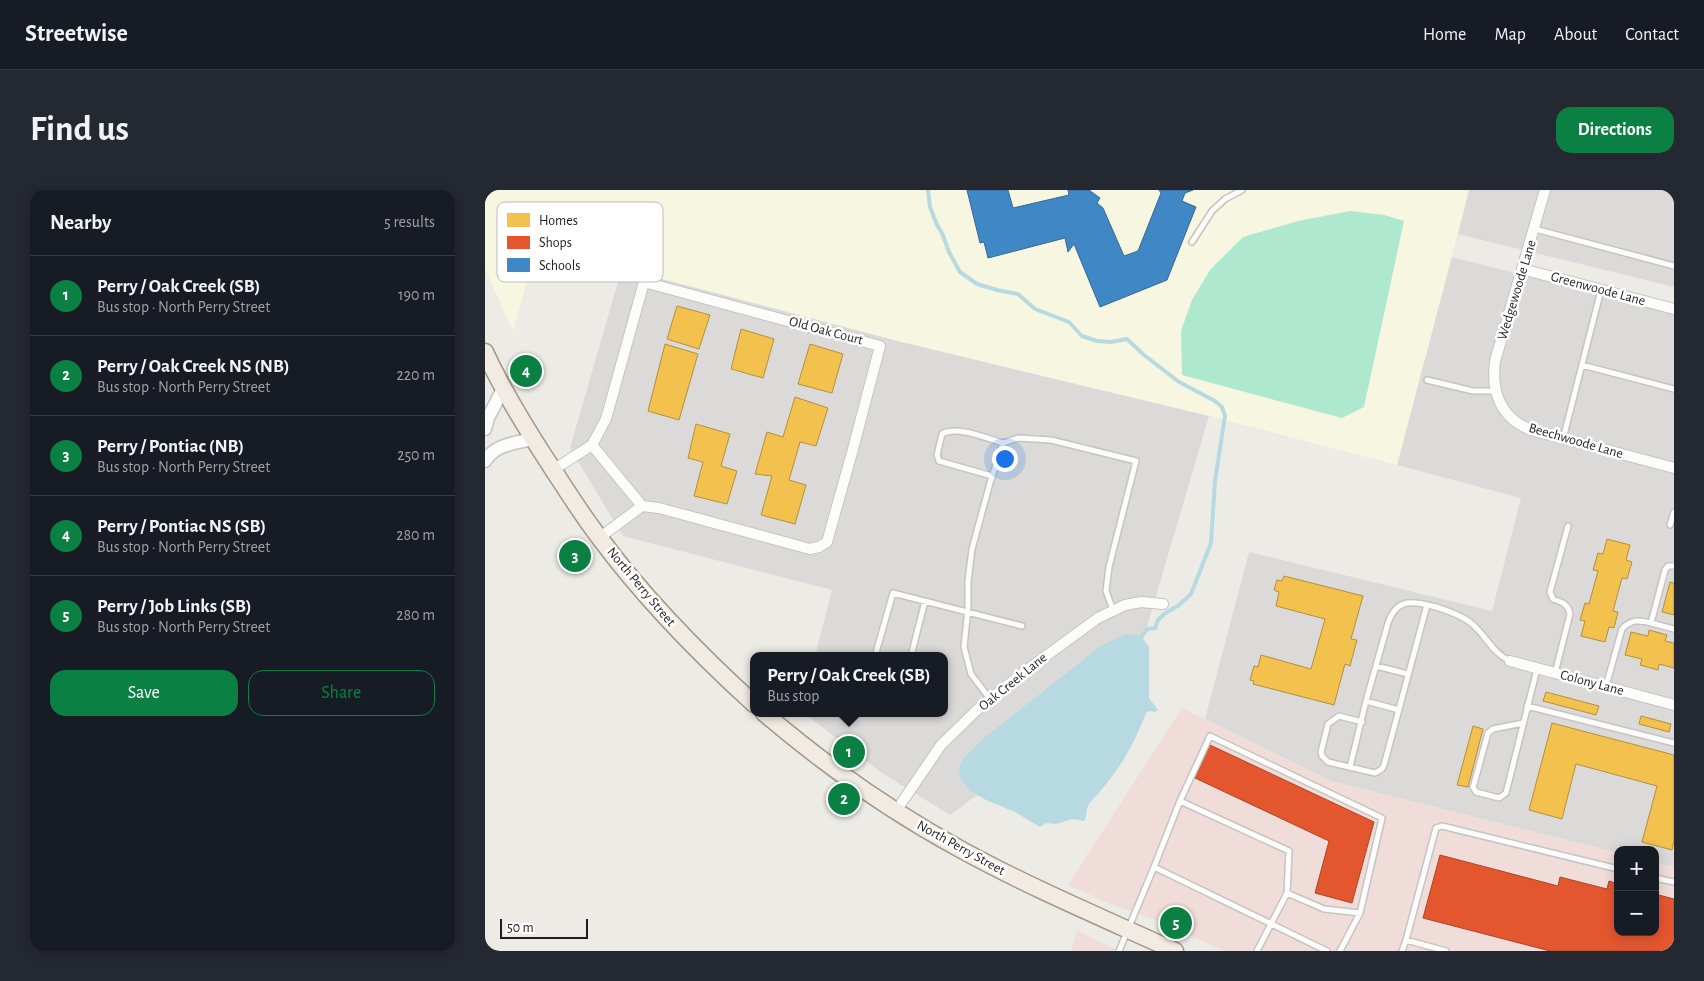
<!DOCTYPE html>
<meta charset="utf-8">
<style>
:root{--surface:#171b24;--page:#242831;--text:#f1f3f6;--muted:#9ea1a6;--line:#363941;--accent:#0b8043}
body{margin:0;font-family:"Alegreya Sans",sans-serif;background:var(--page);color:var(--text)}
.controls{position:absolute;right:15px;bottom:15px;display:grid;overflow:hidden;border-radius:10px;box-shadow:0 2px 12px #0003}
.controls button{width:45px;height:45px;display:grid;place-items:center;padding:0;border:0;border-bottom:1px solid var(--line);background:var(--surface);color:var(--text);font:25px sans-serif}
.scale{position:absolute;left:15px;bottom:12px;width:88px;box-sizing:border-box;padding-left:5px;border:2px solid #1e1e1e;border-top:0;font-size:14px;line-height:18px;white-space:nowrap;color:#1e1e1e;-webkit-text-stroke:4px #fff;paint-order:stroke}
.you{position:absolute;left:519px;top:268px;width:18px;height:18px;margin:-12px;border:4px solid #fff;border-radius:50%;background:#1a73e8;box-shadow:0 0 0 8px #1a73e833}
.badge{display:grid;place-items:center;width:32px;height:32px;border-radius:50%;background:var(--accent);color:#fff;font-size:16px;font-weight:700}
.pin{position:absolute;translate:-50% -50%;border:2px solid #fff;box-shadow:0 1px 5px #0006}
.popup{position:absolute;left:265px;top:462px;width:198px;height:65px;box-sizing:border-box;display:grid;place-content:center;border-radius:10px;background:var(--surface);filter:drop-shadow(0 1px 4px #0005);font-size:16px;white-space:nowrap;color:var(--muted)}
.popup b{font-size:19px;color:var(--text)}
.popup::after{content:'';position:absolute;left:50%;top:100%;margin-left:-10px;border:10px solid transparent;border-top-color:var(--surface)}
.list{margin:0;padding:0;list-style:none}
h2{display:flex;justify-content:space-between;align-items:center;height:65px;margin:0;padding:0 20px;font-size:21px}
h2 small{font-size:16px;font-weight:400;color:var(--muted)}
.list li{display:grid;grid-template-columns:32px 1fr auto;gap:15px;align-items:center;box-sizing:border-box;height:80px;padding:0 20px;border-top:1px solid var(--line)}
.list b{display:block;font-size:19px;white-space:nowrap}
.list p{margin:0;font-size:16px;white-space:nowrap;color:var(--muted)}
.list em{font-size:16px;font-style:normal;color:var(--muted)}
.actions{display:flex;gap:10px;padding:15px 20px}
.actions a{flex:1;padding:11px 0;border:1px solid var(--accent);border-radius:15px;text-align:center;font-size:18px;color:var(--accent)}
.actions .main{background:var(--accent);color:#fff}
.map{position:relative;flex:none;width:1189px;height:761px;overflow:hidden;border-radius:15px}
header{display:flex;align-items:center;gap:30px;box-sizing:border-box;height:70px;padding:0 25px;background:var(--surface);border-bottom:1px solid var(--line)}
header strong{font-size:24px}
nav{display:flex;gap:28px;margin-inline-start:auto;font-size:18px}
.intro{display:flex;align-items:center;justify-content:space-between;box-sizing:border-box;height:120px;padding:0 30px}
h1{margin:0;font-size:35px}
.button{padding:12px 22px;border-radius:15px;background:var(--accent);color:#fff;font-size:18px;font-weight:700}
main{display:flex;gap:30px;padding:0 30px}
aside{flex:1;background:var(--surface);border-radius:15px;box-shadow:0 2px 12px #0003}
.map>svg:first-child{display:block}
.residential{fill:#dcdad8}
.commercial{fill:#f0ddda}
.education{fill:#f7f6e1}
.pitch{fill:#aee8cf}
.water{fill:#b7dae2}
.homes{fill:#f2c14e;stroke:#b29040}
.shops{fill:#e4572e;stroke:#a94629}
.schools{fill:#3f88c5;stroke:#356893}
.lines{fill:none;stroke-linecap:round;stroke-linejoin:round}
.stream{stroke:#b7dae2;stroke-width:4}
.service-casing{stroke:#c5c4c2;stroke-width:8}
.minor-casing{stroke:#c5c4c2;stroke-width:12}
.tertiary-casing{stroke:#c5c4c2;stroke-width:15}
.primary-casing{stroke:#a39882;stroke-width:19}
.service{stroke:#fcfcfb;stroke-width:5}
.minor{stroke:#fcfcfb;stroke-width:10}
.tertiary{stroke:#fcfcfb;stroke-width:12}
.primary{stroke:#f1ebe3;stroke-width:16}
.labels{text-anchor:middle;dominant-baseline:central;stroke-width:5;stroke-linejoin:round;paint-order:stroke}
.street-label{font-size:14px;fill:#1e1e1e;stroke:#fff}
.key{fill:#fff;stroke:#bcbcbc;stroke-width:1}
.key-label{font-size:14px;fill:#1e1e1e}
</style>
<header>
<strong>Streetwise</strong>
<nav><a>Home</a><a>Map</a><a>About</a><a>Contact</a></nav>
</header>
<div class="intro"><h1>Find us</h1><a class="button">Directions</a></div>
<main>
<aside>
<h2>Nearby<small>5 results</small></h2>
<ul class="list">
<li><span class="badge">1</span><div><b>Perry / Oak Creek (SB)</b><p>Bus stop · North Perry Street</p></div><em>190 m</em></li>
<li><span class="badge">2</span><div><b>Perry / Oak Creek NS (NB)</b><p>Bus stop · North Perry Street</p></div><em>220 m</em></li>
<li><span class="badge">3</span><div><b>Perry / Pontiac (NB)</b><p>Bus stop · North Perry Street</p></div><em>250 m</em></li>
<li><span class="badge">4</span><div><b>Perry / Pontiac NS (SB)</b><p>Bus stop · North Perry Street</p></div><em>280 m</em></li>
<li><span class="badge">5</span><div><b>Perry / Job Links (SB)</b><p>Bus stop · North Perry Street</p></div><em>280 m</em></li>
</ul>
<div class="actions"><a class="main">Save</a><a>Share</a></div>
</aside>
<div class="map">
<svg width="1189" height="761" viewBox="0 0 1189 761">
<rect width="100%" height="100%" fill="#edebe6"/>
<path class="residential" d="M 984,0 L 1189,0 L 1189,97 L 973,44 Z
M 967,67 L 1189,123 L 1189,677 L 1170,673 L 1170,660 L 1133,660 L 1133,663 L 846,591 L 720,529 L 764,362 L 1007,421 L 1036,308 L 912,275 Z
M 137,78 L 413,151 L 724,226 L 646,491 L 465,625 L 397,583 L 319,523 L 459,523 L 459,466 L 330,466 L 347,400 L 138,346 L 85,258 Z"/>
<path class="commercial" d="M 697,518 L 846,591 L 1133,663 L 1133,742 L 1170,742 L 1170,673 L 1189,677 L 1189,761 L 739,761 L 677,732 L 625,714 L 583,695 Z
M 592,740 L 613,752 L 635,761 L 586,761 Z"/>
<path class="education" d="M 0,0 L 984,0 L 912,275 L 733,228 L 413,151 L 52,56 L 28,141 L 0,79 Z"/>
<path class="pitch" d="M 865,21 L 899,25 L 919,31 L 879,217 L 857,228 L 697,185 L 696,141 L 707,110 L 725,80 L 758,47 L 813,31 Z"/>
<path class="water" d="M 647,444 C 655,446 660,449 664,457 L 664,508 L 673,520 L 670,522 L 664,521 L 661,523 C 646,562 632,583 604,614 C 600,620 603,625 599,631 L 587,629 L 571,634 L 561,633 L 555,637 L 530,622 L 501,610 L 485,601 L 476,590 L 474,583 L 475,576 L 478,569 L 499,548 L 617,455 L 639,445 Z"/>
<path class="homes" d="M 192,116 L 225,125 L 214,159 L 182,149 Z
M 256,139 L 289,149 L 278,188 L 246,179 Z
M 180,154 L 213,164 L 194,230 L 163,221 Z
M 325,154 L 358,164 L 347,203 L 313,194 Z
M 310,207 L 343,218 L 331,256 L 315,252 L 304,290 L 321,295 L 310,334 L 276,325 L 287,286 L 270,284 L 282,242 L 298,247 Z
M 211,234 L 245,244 L 236,276 L 252,281 L 242,314 L 209,306 L 218,272 L 203,268 Z
M 1122,349 L 1145,355 L 1141,370 L 1147,372 L 1142,389 L 1137,388 L 1128,421 L 1133,422 L 1129,438 L 1124,437 L 1120,452 L 1096,446 L 1100,431 L 1095,430 L 1100,413 L 1104,414 L 1113,381 L 1108,380 L 1113,363 L 1118,364 Z
M 799,386 L 878,406 L 866,449 L 872,450 L 865,476 L 860,474 L 849,515 L 768,494 L 769,491 L 765,490 L 769,476 L 773,477 L 776,465 L 826,479 L 840,429 L 791,416 L 794,402 L 789,400 L 792,390 L 797,391 Z
M 1185,392 L 1189,393 L 1189,425 L 1177,422 Z
M 1164,440 L 1182,445 L 1180,451 L 1189,453 L 1189,478 L 1174,474 L 1173,480 L 1155,475 L 1157,469 L 1140,465 L 1146,442 L 1163,446 Z
M 1061,502 L 1114,516 L 1111,525 L 1058,511 Z
M 1156,526 L 1186,534 L 1184,542 L 1154,534 Z
M 1067,533 L 1189,565 L 1189,651 L 1187,660 L 1157,652 L 1172,596 L 1091,574 L 1077,629 L 1044,620 Z
M 988,536 L 998,539 L 983,597 L 972,595 Z"/>
<path class="shops" d="M 725,555 L 889,632 L 867,713 L 830,703 L 844,651 L 710,588 Z
M 955,665 L 1073,696 L 1075,687 L 1122,699 L 1124,691 L 1133,694 L 1133,742 L 1170,742 L 1170,704 L 1189,709 L 1189,761 L 1065,761 L 938,728 Z"/>
<path class="schools" d="M 482,0 L 523,0 L 528,18 L 584,5 L 583,0 L 604,0 L 615,8 L 612,13 L 618,18 L 639,66 L 653,61 L 676,3 L 674,0 L 708,0 L 700,3 L 697,11 L 711,17 L 682,90 L 615,117 L 589,54 L 583,62 L 580,48 L 503,68 L 499,52 L 495,53 Z"/>
<g class="lines">
<path class="stream" d="M 443,0 L 445,17 L 452,35 L 457,43 L 464,62 L 475,82 L 492,94 L 512,100 L 533,104 L 550,119 L 584,132 L 597,146 L 612,151 L 626,152 L 642,149 L 659,165 L 694,192 L 730,211 L 737,217 L 740,226 L 730,291 L 726,353 L 706,404 L 694,415 L 679,424 L 673,430 L 670,438 L 662,439 L 656,447"/>
<defs>
<path id="service" d="M 1050,39 L 1189,76
M 707,52 L 727,21 L 740,9 L 757,0
M 1097,175 L 1189,199
M 942,190 L 988,201 L 1010,201
M 1078,249 L 1116,100
M 507,286 L 454,271 L 452,265 L 457,244 C 472,235 503,249 518,253
M 1185,335 L 1189,322
M 1166,433 L 1189,439
M 390,466 L 408,403 L 537,436
M 426,466 L 440,411
M 891,476 L 923,484
M 1070,483 L 1085,424 C 1083,414 1077,412 1068,409 L 1065,402 L 1083,336
M 1121,496 L 1137,439 C 1146,429 1154,430 1166,433 L 1180,380 L 1183,376 L 1189,376
M 505,509 L 486,484 L 479,457 L 483,418 L 483,391 L 487,359 L 505,293 L 518,253 L 533,248 L 566,250 L 651,271 L 624,377 L 621,401 L 628,420
M 881,511 L 914,520
M 1042,516 L 1189,553
M 877,532 L 854,526 L 843,534 L 836,562 L 837,566 L 843,572 L 890,583 L 897,579 L 899,575 L 942,415
M 1038,533 L 1008,539 L 1003,543 L 989,594 L 988,597 L 991,602 L 1014,608 L 1021,603 L 1052,479
M 865,577 L 881,511 L 903,433 C 912,407 929,411 951,417 C 964,421 976,425 986,433 C 1001,445 1007,463 1025,471
M 669,677 L 842,761
M 1170,688 L 1189,692
M 921,750 L 951,638 L 957,636 L 1133,679
M 634,761 L 669,677 L 695,611
M 772,761 L 802,703 L 804,661 L 695,611 L 725,546 L 897,628 L 875,723 L 839,719 L 802,703
M 855,761 L 875,723
M 917,761 L 921,750 L 961,761"/>
<path id="minor" d="M 1060,0 L 1010,171 C 1006,203 1016,228 1046,240 L 1189,278
M 1037,79 L 1189,119
M 68,280 L 107,255 L 121,229 L 159,92 L 395,156 L 368,259 L 342,352 L 334,357 L 325,359 L 174,318 L 157,316 L 107,255
M 114,348 L 157,316
M 1025,471 L 1189,515
M 411,621 L 456,555 L 493,519 L 539,482 L 613,428 L 640,415 L 656,412 L 678,414"/>
<path id="tertiary" d="M 0,239 L 3,228 L 18,199
M 0,271 C 10,254 31,253 48,249"/>
<path id="primary" d="M 0,162 C 19,203 42,240 67,278 C 82,301 97,325 114,347 C 159,408 213,463 269,514
M 279,523 C 340,575 405,621 475,659 C 544,697 618,728 690,761"/>
</defs>
<use href="#service" class="service-casing"/>
<use href="#minor" class="minor-casing"/>
<use href="#tertiary" class="tertiary-casing"/>
<use href="#primary" class="primary-casing"/>
<use href="#service" class="service"/>
<use href="#minor" class="minor"/>
<use href="#tertiary" class="tertiary"/>
<use href="#primary" class="primary"/>
</g>
<g class="labels">
<g class="street-label">
<text transform="translate(1113 99) rotate(15)">Greenwoode Lane</text>
<text transform="translate(1032 100) rotate(-73)">Wedgewoode Lane</text>
<text transform="translate(341 141) rotate(15)">Old Oak Court</text>
<text transform="translate(1091 251) rotate(16)">Beechwoode Lane</text>
<text transform="translate(156 397) rotate(50)">North Perry Street</text>
<text transform="translate(528 492) rotate(-39)">Oak Creek Lane</text>
<text transform="translate(1107 493) rotate(15)">Colony Lane</text>
<text transform="translate(476 658) rotate(29)">North Perry Street</text>
</g>
</g>
<rect x="12" y="12" width="166" height="80" rx="8" class="key"/>
<rect x="22" y="23" width="23" height="14" fill="#f2c14e"/>
<rect x="22" y="46" width="23" height="13" fill="#e4572e"/>
<rect x="22" y="68" width="23" height="14" fill="#3f88c5"/>
<g class="key-label">
<text x="54" y="35">Homes</text>
<text x="54" y="57">Shops</text>
<text x="54" y="80">Schools</text>
</g>
</svg>
<div class="controls">
<button>+</button>
<button>−</button>
</div>
<div class="scale">50 m</div>
<div class="you"></div>
<div class="pin badge" style="left:364px;top:562px">1</div>
<div class="popup"><b>Perry / Oak Creek (SB)</b>Bus stop</div>
<div class="pin badge" style="left:359px;top:609px">2</div>
<div class="pin badge" style="left:90px;top:366px">3</div>
<div class="pin badge" style="left:41px;top:181px">4</div>
<div class="pin badge" style="left:691px;top:733px">5</div>
</div>
</main>
